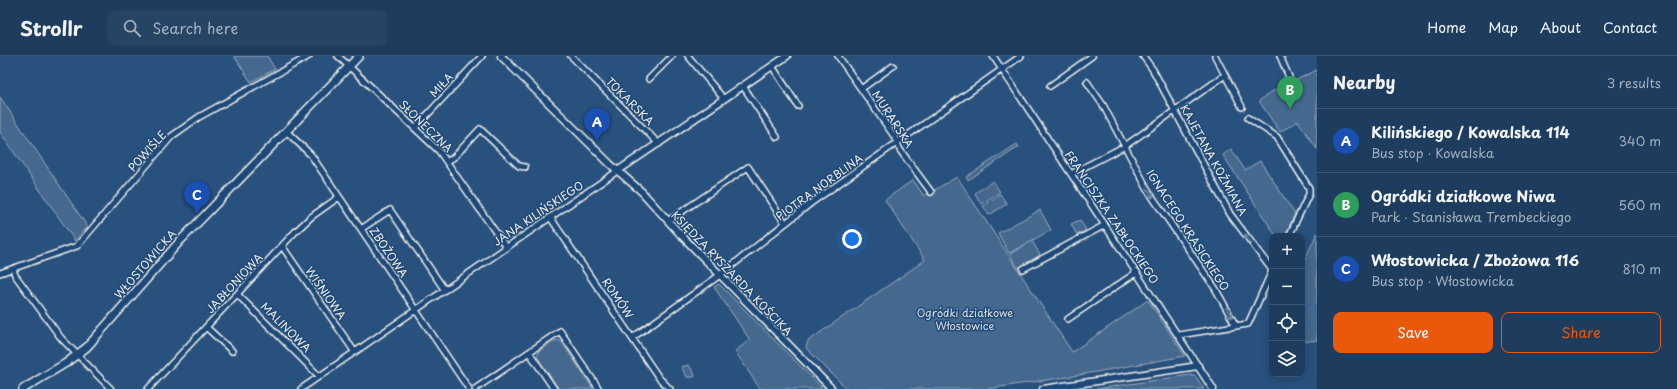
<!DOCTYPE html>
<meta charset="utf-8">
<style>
:root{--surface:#1e3d5e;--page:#264464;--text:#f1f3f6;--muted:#a1aebc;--line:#3c5673;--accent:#ea580c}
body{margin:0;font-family:"Playpen Sans",sans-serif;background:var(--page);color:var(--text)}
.controls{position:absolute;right:12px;bottom:12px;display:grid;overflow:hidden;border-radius:8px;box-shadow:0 2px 10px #0003}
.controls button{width:36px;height:36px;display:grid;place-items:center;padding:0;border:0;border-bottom:1px solid var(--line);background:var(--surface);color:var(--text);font:20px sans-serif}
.you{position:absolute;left:852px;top:183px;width:14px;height:14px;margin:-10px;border:3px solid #fff;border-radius:50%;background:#1a73e8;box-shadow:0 0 0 6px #1a73e833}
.badge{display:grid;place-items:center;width:26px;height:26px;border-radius:50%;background:var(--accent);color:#fff;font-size:13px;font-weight:700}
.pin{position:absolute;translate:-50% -33px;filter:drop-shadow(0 1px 2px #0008)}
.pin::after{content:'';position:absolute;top:21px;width:14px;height:12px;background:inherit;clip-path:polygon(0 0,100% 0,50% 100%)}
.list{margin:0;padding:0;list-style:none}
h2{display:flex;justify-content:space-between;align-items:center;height:52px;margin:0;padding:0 16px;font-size:17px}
h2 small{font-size:13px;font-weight:400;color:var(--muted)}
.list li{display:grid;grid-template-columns:26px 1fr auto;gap:12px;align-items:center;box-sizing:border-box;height:64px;padding:0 16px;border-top:1px solid var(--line)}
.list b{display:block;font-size:15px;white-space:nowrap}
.list p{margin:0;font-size:13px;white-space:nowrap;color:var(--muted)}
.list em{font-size:13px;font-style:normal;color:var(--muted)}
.actions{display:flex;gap:8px;padding:12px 16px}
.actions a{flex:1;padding:9px 0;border:1px solid var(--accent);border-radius:8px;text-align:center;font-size:14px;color:var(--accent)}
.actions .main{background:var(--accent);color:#fff}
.icon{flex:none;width:22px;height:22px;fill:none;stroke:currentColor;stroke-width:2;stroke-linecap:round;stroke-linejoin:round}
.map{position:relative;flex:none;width:1317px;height:333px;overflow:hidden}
header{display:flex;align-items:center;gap:24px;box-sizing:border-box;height:56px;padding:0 20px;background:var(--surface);border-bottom:1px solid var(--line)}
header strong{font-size:19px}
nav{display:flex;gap:22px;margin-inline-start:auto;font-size:14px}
.search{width:280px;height:36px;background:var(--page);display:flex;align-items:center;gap:10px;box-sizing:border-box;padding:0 14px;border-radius:8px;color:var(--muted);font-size:15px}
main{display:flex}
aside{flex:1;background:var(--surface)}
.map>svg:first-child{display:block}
.green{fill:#45688e;stroke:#9cacbb}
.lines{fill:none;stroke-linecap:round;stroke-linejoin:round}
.minor-casing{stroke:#f4f1e8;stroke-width:8}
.tertiary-casing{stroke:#f4f1e8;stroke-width:9}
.secondary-casing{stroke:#f4f1e8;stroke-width:10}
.minor{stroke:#1f4a7a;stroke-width:5}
.tertiary{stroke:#1f4a7a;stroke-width:6}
.secondary{stroke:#1f4a7a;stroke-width:7}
.oneway{stroke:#748da6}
.labels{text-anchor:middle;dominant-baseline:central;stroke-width:3;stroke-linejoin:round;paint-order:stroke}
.street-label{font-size:11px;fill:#f4f1e8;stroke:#1f4a7a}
.park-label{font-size:11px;fill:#dadcda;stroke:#1f4a7a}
</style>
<header>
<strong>Strollr</strong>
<div class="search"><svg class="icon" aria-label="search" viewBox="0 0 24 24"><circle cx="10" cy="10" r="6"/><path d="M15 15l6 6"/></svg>Search here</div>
<nav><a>Home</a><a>Map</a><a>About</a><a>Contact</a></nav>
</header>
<main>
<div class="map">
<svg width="1317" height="333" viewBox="0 0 1317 333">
<rect width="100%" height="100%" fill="#28517e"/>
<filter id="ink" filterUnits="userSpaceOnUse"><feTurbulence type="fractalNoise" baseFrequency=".025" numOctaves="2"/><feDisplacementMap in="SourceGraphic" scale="8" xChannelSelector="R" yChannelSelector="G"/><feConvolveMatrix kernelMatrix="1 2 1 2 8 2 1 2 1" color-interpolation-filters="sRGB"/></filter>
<g filter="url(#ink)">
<path class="green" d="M 234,0 L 267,0 L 275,13 L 251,26 Z
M 1317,14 L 1317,93 L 1298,65 L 1280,76 L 1259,45 L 1271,36 Z
M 0,41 L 87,170 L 75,185 L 0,76 Z
M 1017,88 L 1019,91 L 968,124 L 966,121 Z
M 1231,93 L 1245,114 L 1260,105 L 1295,158 L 1285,180 L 1276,180 L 1223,99 Z
M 957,121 L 1072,296 L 1148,244 L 1185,300 L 1073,320 L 987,333 L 847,333 L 806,292 L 808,285 L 925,204 L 885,144 L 913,124 L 924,140 Z
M 993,125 L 1000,136 L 981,148 L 975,137 Z
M 1000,138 L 1007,148 L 989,159 L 983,150 Z
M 1040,154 L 1051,174 L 1009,197 L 998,177 Z
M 1080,164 L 1086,174 L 1077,179 L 1071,168 Z
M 1317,177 L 1317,284 L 1302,286 L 1302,210 Z
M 1032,185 L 1040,199 L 1018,212 L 1010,198 Z
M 719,228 L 823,333 L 760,333 L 735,295 L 750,284 L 714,231 Z
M 556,284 L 561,285 L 593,333 L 559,333 L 537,301 L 539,295 Z
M 689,309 L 695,319 L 694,321 L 687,321 L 681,311 Z
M 1190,319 L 1196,321 L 1204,333 L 1096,333 Z"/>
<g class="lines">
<defs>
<path id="minor" d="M 338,0 L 439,95 L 506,191
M 571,0 L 659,88
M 688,0 L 724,43
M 838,0 L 894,80 L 900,94 L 931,136
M 993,0 L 1198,310
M 1143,0 L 1153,14 L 1230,158 L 1272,214
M 1215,0 L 1242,51
M 1280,0 L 1289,21
M 772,10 L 798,50
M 649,23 L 672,0
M 1087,26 L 1103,49 L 1149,136 L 1215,232 L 1236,270
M 743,30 L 777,81
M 1050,30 L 1092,0
M 861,33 L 893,10
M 1248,62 L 1277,81 L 1309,132 L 1309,138 L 1289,180
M 415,72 L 482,0
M 286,75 L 311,99 L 469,333
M 448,105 L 454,101 L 480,73 L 519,110 L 525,111
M 1071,118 L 1125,90 L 1225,19
M 550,161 L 659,322 L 670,333
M 668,165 L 748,111 L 785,167
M 361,173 L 390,154 L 444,233
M 282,190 L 354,295
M 13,213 L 15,219 L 61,282 L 111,333
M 1023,213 L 1105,169
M 0,217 L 77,190 L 172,80 L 199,61 L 309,0
M 237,238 L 319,320
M 1068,263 L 1137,216
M 206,271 L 232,295
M 1179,279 L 1248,268 L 1272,215
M 632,282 L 720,219 L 811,147 L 1021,0
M 529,296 L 554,333
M 148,333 L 295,176 L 311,161 L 339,141
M 301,333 L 619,114
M 475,333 L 560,275 L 599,333"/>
<path id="tertiary" d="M 501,0 L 610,108 L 642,136 L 680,178 L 832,333
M 619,114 L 787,0
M 1043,333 L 1198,310 L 1213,333"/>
<path id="secondary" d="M 23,333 L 66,307 L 87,291 L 180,185 L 359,0"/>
</defs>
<use href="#minor" class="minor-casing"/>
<use href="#tertiary" class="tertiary-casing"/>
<use href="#secondary" class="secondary-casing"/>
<use href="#minor" class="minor"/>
<use href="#tertiary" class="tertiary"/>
<use href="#secondary" class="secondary"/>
</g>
<defs><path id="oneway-shaft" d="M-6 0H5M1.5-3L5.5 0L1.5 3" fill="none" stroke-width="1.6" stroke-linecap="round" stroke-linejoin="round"/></defs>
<g class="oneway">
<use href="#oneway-shaft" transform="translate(1150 137) rotate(59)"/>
<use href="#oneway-shaft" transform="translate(1248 183) rotate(-126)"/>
<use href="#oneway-shaft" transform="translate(1229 257) rotate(60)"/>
</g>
</g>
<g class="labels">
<g class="street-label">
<text transform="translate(441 29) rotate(-47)">MIŁA</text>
<text transform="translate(630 45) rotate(45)">TOKARSKA</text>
<text transform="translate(893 63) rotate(57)">MURARSKA</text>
<text transform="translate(426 70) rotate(44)">SŁONECZNA</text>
<text transform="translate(147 95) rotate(-48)">POWIŚLE</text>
<text transform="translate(1214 104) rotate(61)">KAJETANA KOŹMIANA</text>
<text transform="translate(819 131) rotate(-36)">PIOTRA NORBLINA</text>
<text transform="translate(538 157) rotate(-34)">JANA KILIŃSKIEGO</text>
<text transform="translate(1112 161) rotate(56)">FRANCISZKA ZABŁOCKIEGO</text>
<text transform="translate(1188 174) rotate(57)">IGNACEGO KRASICKIEGO</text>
<text transform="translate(389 196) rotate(56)">ZBOŻOWA</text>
<text transform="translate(145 208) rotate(-49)">WŁOSTOWICKA</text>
<text transform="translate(732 217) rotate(46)">KSIĘDZA RYSZARDA KOŚCIKA</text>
<text transform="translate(234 227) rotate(-47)">JABŁONIOWA</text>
<text transform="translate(326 237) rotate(55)">WIŚNIOWA</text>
<text transform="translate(618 242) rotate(56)">ROMÓW</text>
<text transform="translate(286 271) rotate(45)">MALINOWA</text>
</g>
<g class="park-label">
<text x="965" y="256">Ogródki działkowe<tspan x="965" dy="13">Włostowice</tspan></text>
</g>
</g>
</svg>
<div class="controls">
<button>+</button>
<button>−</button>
<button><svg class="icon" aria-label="locate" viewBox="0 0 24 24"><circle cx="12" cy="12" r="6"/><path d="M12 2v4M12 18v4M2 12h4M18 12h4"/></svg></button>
<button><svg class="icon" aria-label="layers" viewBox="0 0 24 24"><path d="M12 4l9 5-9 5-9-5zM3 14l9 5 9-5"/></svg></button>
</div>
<div class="you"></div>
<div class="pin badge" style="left:597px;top:85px;background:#1a4fb4">A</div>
<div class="pin badge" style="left:1290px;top:53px;background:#2e9e5b">B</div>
<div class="pin badge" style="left:197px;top:158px;background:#1a4fb4">C</div>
</div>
<aside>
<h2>Nearby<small>3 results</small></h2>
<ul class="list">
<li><span class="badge" style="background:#1a4fb4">A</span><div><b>Kilińskiego / Kowalska 114</b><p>Bus stop · Kowalska</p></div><em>340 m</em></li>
<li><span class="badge" style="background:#2e9e5b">B</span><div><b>Ogródki działkowe Niwa</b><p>Park · Stanisława Trembeckiego</p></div><em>560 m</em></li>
<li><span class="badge" style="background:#1a4fb4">C</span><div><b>Włostowicka / Zbożowa 116</b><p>Bus stop · Włostowicka</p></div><em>810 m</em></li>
</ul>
<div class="actions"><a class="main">Save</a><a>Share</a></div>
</aside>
</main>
